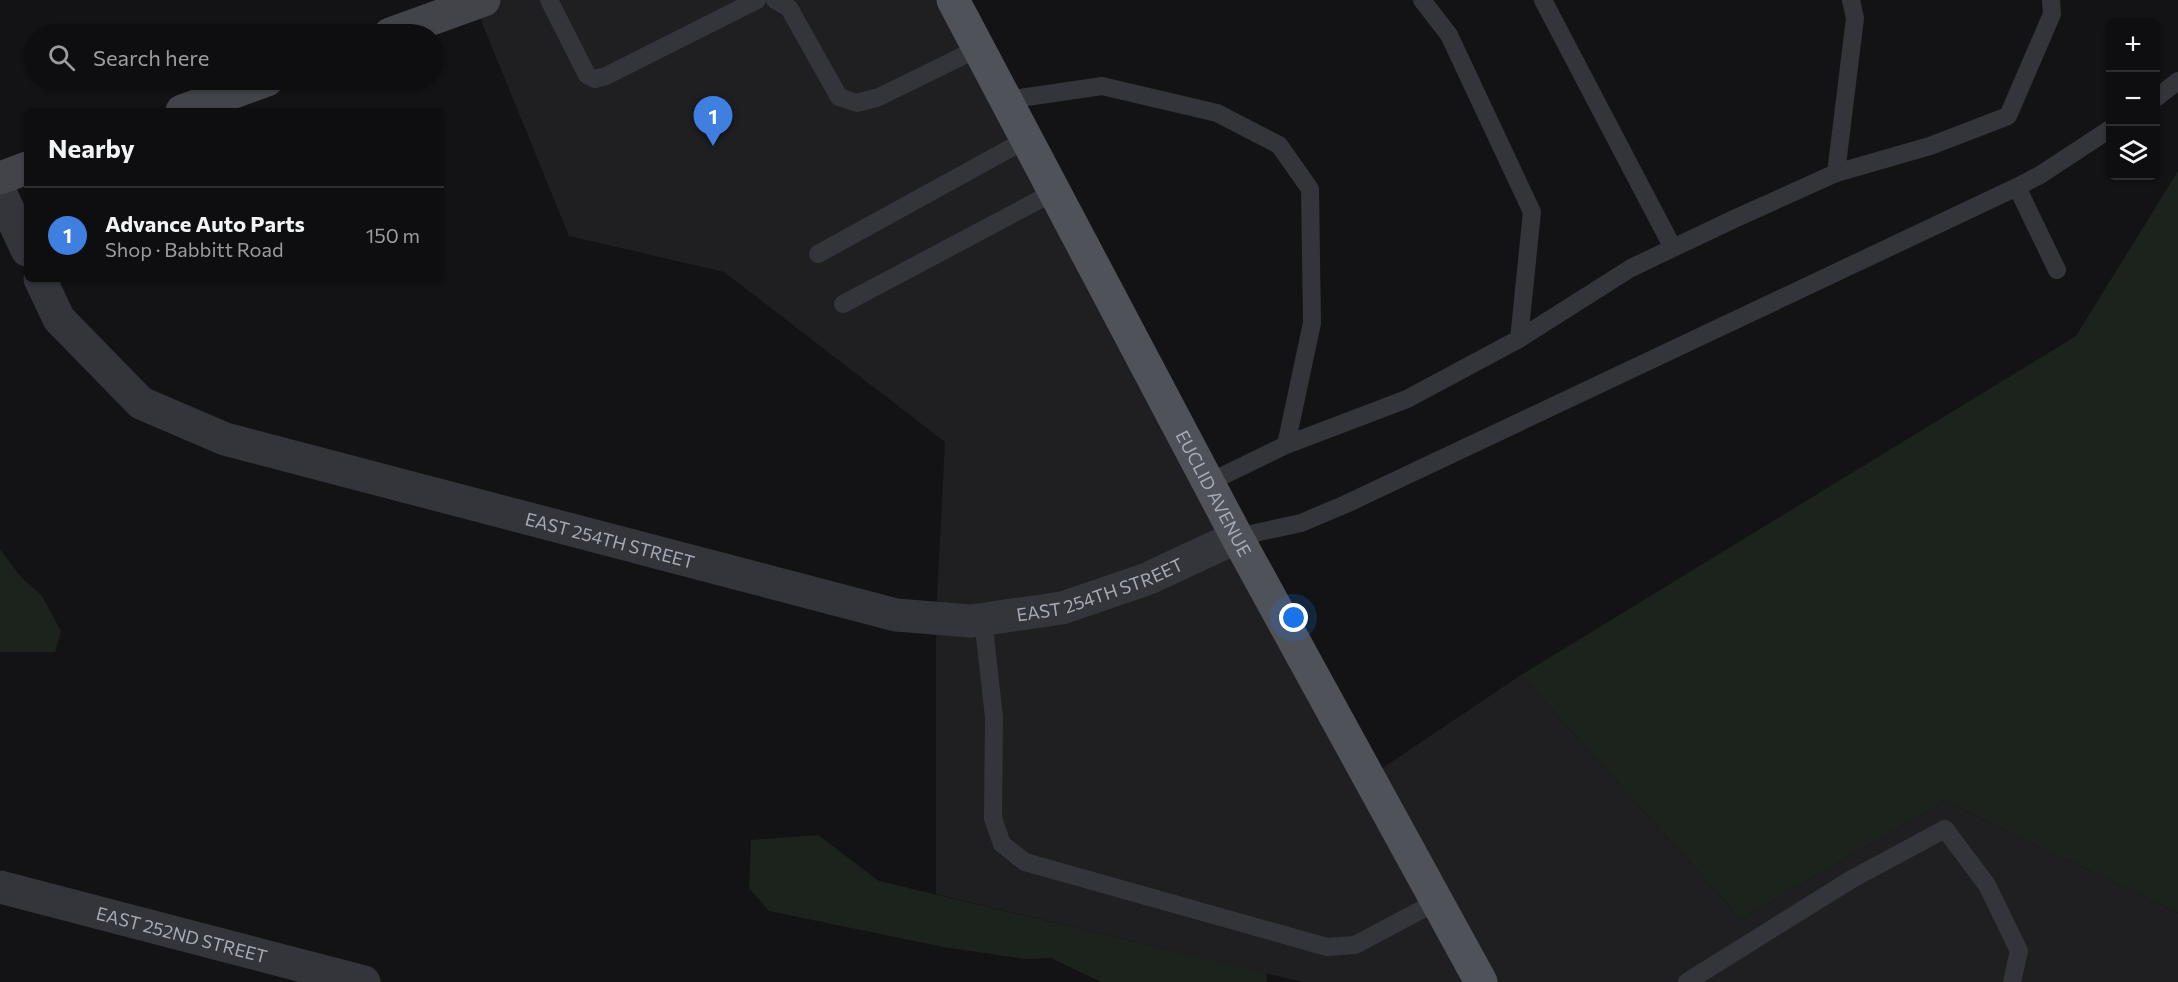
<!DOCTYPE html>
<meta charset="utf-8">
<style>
:root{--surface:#0e0e10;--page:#171719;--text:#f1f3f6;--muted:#9b9c9f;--line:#2e2e30;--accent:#7c3aed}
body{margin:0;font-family:Commissioner,sans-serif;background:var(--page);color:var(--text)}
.controls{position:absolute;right:18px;top:18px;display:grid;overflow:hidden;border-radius:9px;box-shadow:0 2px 4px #0004}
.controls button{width:54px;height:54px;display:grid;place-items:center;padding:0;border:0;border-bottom:2px solid var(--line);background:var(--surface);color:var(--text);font:30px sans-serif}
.you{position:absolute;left:1294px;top:618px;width:21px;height:21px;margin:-15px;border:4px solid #fff;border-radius:50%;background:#1a73e8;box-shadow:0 0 0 9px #1a73e833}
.badge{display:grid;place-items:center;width:39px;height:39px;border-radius:50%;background:var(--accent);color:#fff;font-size:20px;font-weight:700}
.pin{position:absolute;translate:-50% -50px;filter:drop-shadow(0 2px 3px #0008)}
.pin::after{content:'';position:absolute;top:32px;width:21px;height:18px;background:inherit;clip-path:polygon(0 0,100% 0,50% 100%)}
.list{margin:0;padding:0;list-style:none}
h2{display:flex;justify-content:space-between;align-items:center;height:78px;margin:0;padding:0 24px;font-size:26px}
h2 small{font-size:20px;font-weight:400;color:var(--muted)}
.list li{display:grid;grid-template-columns:39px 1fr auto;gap:18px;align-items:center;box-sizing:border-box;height:96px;padding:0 24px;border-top:2px solid var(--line)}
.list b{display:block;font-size:22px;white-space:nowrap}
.list p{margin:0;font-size:20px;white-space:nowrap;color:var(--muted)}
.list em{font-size:20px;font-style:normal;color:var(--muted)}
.icon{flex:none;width:33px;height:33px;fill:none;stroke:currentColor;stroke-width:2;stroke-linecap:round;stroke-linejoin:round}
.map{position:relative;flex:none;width:2178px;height:982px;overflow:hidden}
.search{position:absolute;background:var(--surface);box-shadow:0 2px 4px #0004;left:24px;top:24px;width:420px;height:66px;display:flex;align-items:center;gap:15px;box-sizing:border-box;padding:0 21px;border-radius:33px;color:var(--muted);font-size:22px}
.panel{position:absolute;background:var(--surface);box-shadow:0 2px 4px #0004;left:24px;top:108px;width:420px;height:174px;border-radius:9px}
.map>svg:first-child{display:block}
.built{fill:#1f1f22}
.green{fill:#1b231c}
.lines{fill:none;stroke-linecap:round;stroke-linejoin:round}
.lane{stroke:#34353a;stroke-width:18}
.street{stroke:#34353a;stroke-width:33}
.secondary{stroke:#42444a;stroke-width:33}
.primary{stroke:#50525a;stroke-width:33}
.labels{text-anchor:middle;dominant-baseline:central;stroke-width:4.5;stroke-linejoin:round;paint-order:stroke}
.street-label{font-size:18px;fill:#a4aab6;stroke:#0e0e10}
</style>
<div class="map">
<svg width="2178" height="982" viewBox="0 0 2178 982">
<rect width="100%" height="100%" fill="#131315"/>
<path class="built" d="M 484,0 L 953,0 L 1369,777 L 1521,675 L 1741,919 L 1945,801 L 2178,913 L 2178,982 L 1302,982 L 936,894 L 936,618 L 945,442 L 724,272 L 569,236 L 474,3 Z"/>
<path class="green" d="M 2178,171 L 2178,913 L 1945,801 L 1741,919 L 1521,675 L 2076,336 Z
M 0,549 L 20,576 L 42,596 L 61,631 L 55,652 L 0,652 Z
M 818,835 L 879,881 L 1266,973 L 1267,982 L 1101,982 L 1051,958 L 1025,959 L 943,947 L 769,911 L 749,888 L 751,840 Z"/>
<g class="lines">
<path class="lane" d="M 549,0 L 587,75 L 595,79 L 606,76 L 757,0
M 775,0 L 789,8 L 839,97 L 857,103 L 879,97 L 979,48
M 1422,0 L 1449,35 L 1532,212 L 1519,339
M 1543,0 L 1673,248
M 2156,98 L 2178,81
M 1006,100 L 1102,86 L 1217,113 L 1279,145 L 1310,189 L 1312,323 L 1286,445 L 1208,483
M 1836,173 L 1855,18 L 1851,0
M 2017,187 L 2057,270
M 818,254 L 1027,139
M 843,304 L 1054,192
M 1286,445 L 1407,399 L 1519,339 L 1631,268 L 1734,219 L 1836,173 L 1930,146 L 2008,116 L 2052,14 L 2051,0
M 1237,537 L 1301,523 L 1346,504 L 2017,187 L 2040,175 L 2110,129
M 983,619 L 994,717 L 993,818 L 1002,844 L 1025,862 L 1327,947 L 1355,945 L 1436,902
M 1687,982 L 1852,879 L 1945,829 L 1987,885 L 2019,951 L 2012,982"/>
<g class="street">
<path d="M 0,192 L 27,250"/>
<path id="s1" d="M 40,279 L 59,319 L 141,403 L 225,439 L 896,615 L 971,621 L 1062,608 L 1147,579 L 1237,537"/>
<path id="s2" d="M 0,887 L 364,982"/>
</g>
<path class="secondary" d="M 390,34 L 484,0
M 182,111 L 267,80
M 0,178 L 27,168"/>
<path class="primary" id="s3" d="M 953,0 L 1237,537 L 1481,982"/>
</g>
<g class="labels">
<g class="street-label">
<text stroke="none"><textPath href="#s3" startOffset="558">EUCLID AVENUE</textPath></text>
<text stroke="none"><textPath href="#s1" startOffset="651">EAST 254TH STREET</textPath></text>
<text stroke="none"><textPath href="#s1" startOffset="1155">EAST 254TH STREET</textPath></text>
<text stroke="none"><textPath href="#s2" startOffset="188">EAST 252ND STREET</textPath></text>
</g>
</g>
</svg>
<div class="controls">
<button>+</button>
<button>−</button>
<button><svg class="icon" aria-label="layers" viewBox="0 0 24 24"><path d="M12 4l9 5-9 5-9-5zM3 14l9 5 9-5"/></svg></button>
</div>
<div class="you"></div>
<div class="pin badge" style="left:713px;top:146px;background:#3f7fe0">1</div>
<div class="search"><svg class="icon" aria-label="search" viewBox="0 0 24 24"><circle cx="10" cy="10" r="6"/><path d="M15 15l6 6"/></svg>Search here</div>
<section class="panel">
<h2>Nearby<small></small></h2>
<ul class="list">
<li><span class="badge" style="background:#3f7fe0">1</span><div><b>Advance Auto Parts</b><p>Shop · Babbitt Road</p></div><em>150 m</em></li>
</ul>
</section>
</div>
